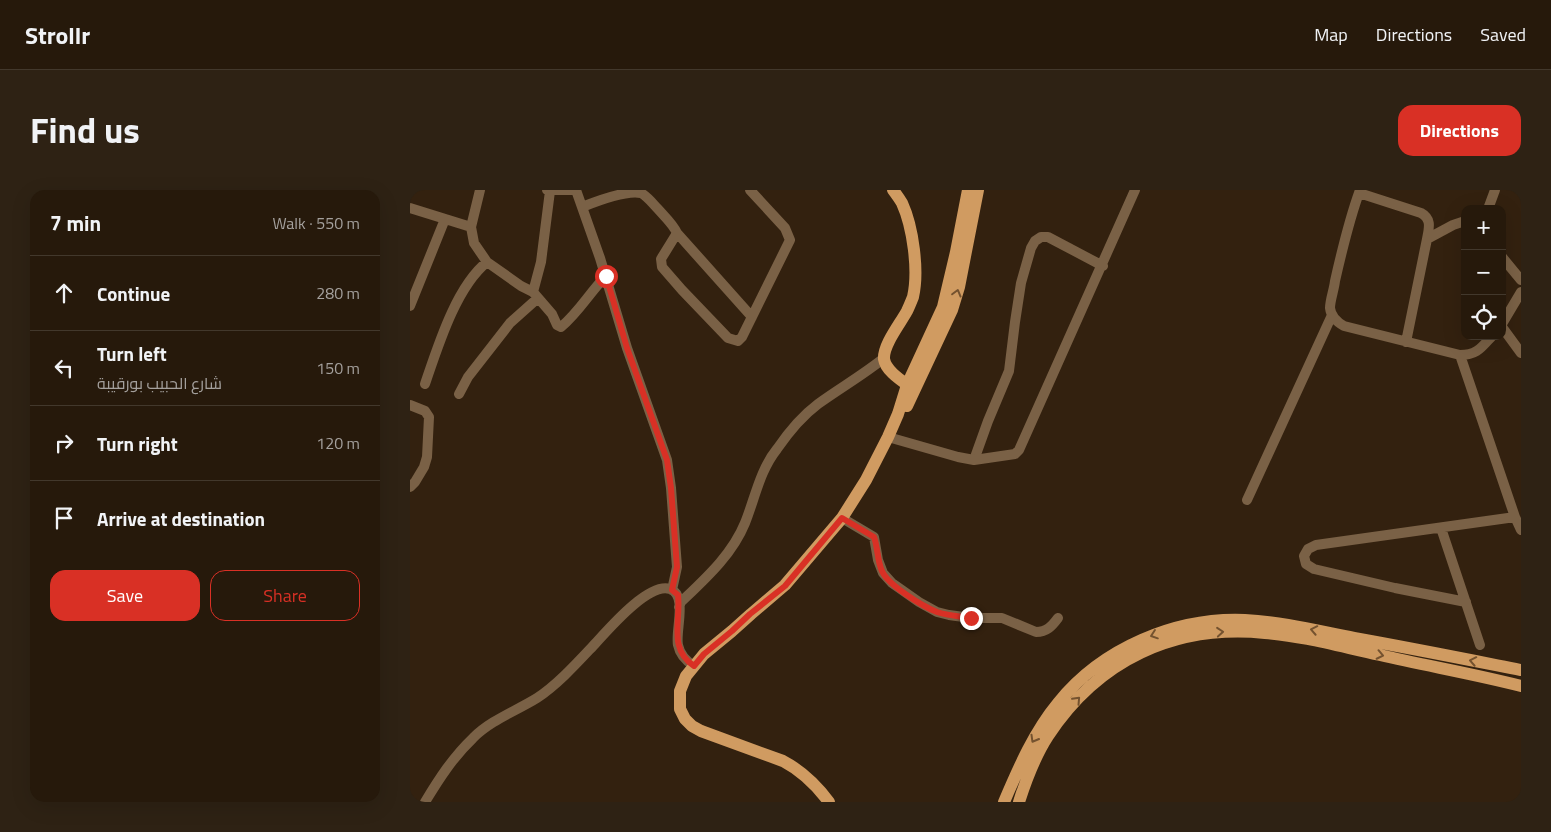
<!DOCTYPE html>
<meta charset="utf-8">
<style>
:root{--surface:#26190b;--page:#2e2214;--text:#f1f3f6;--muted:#a4a09d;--line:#42382c;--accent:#d93025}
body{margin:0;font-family:"Titillium Web",Cairo,sans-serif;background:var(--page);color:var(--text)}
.controls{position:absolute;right:15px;top:15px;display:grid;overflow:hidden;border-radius:10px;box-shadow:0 5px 20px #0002}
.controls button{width:45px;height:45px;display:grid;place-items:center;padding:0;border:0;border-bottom:1px solid var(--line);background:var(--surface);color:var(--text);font:25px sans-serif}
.stop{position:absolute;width:15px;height:15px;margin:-11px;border:4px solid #d93025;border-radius:50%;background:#fff}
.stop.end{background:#d93025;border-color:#fff;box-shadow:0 1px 5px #0008}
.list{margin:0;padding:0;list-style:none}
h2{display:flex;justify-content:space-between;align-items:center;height:65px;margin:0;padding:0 20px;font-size:21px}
h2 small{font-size:16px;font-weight:400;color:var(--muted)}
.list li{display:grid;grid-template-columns:32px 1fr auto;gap:15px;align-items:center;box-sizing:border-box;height:75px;padding:0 20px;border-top:1px solid var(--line)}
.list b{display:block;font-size:19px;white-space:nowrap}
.list p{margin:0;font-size:16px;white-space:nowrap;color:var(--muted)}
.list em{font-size:16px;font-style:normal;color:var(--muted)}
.actions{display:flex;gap:10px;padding:15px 20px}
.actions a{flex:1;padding:11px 0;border:1px solid var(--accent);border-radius:15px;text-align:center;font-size:18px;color:var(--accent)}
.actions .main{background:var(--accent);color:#fff}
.icon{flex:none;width:28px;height:28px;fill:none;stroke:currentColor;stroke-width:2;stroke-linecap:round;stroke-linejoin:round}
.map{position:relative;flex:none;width:1111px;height:612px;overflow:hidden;border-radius:15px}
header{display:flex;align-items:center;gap:30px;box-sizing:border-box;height:70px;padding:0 25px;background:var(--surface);border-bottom:1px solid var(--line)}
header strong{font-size:24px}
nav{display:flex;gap:28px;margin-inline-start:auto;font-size:18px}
.intro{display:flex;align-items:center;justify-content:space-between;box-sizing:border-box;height:120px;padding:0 30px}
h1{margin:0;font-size:35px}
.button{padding:12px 22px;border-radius:15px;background:var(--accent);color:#fff;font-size:18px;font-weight:700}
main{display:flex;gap:30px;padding:0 30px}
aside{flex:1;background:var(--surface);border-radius:15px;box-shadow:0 5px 20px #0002}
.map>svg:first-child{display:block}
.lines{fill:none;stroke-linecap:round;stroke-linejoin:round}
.minor{stroke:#7a6146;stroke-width:10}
.major{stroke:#d09b61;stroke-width:12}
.oneway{stroke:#74522f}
.route{stroke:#d93025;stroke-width:6}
</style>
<header>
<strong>Strollr</strong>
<nav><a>Map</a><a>Directions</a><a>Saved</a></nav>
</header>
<div class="intro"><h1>Find us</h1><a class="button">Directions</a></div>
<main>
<aside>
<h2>7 min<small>Walk · 550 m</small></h2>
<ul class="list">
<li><svg class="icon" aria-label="ahead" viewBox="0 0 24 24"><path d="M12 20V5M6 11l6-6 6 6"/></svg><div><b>Continue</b></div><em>280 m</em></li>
<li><svg class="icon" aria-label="left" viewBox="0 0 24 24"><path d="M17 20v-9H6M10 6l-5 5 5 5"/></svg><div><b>Turn left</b><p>شارع الحبيب بورقيبة</p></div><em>150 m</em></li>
<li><svg class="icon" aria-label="right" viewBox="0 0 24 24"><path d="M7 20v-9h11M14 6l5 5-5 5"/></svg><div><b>Turn right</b></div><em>120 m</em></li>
<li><svg class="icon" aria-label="arrive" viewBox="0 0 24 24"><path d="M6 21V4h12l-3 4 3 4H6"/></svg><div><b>Arrive at destination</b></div></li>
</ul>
<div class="actions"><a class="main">Save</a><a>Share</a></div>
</aside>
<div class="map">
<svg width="1111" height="612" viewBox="0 0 1111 612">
<rect width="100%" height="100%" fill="#33210f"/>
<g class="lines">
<path class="minor" d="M 70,0 L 61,37 L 64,53 L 77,72 L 111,96 L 123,102 L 142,124 L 147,135 L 151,137 C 169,122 180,102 196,86
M 137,0 L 162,0
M 166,0 L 190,68 L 217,158 L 257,270 L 261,298 L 267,377 L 262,400
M 950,0 C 939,30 932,60 925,91 C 924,100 920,110 920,118 C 921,127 927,132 934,136 L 1050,165 C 1067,165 1071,158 1082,146
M 949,3 L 1011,23 C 1022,29 1019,38 1017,49 L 996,152
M 172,17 C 187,11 216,0 231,3 C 238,7 243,14 248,19 C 255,27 263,34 267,43 L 251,69 L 252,77 L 272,100 L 318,148 L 328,151 L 332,147 L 380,50 L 375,38 L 340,0
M 0,18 L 61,37
M 1078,19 L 1085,0
M 267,43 L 342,127
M 1017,49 L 1043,35 L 1055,31
M 1092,67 L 1111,90
M 123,102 L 131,72 L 140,1
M 0,116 L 35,29
M 1092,134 L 1111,102
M 1092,137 L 1111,163
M 1050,165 L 1105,327 L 1111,340
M 15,194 C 28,156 46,97 77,72
M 49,204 L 58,187 L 100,133 L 128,108
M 0,215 L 15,221 L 19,227 L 17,267 L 14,277 L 5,292 L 0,297
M 478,247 L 548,267 L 564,270 L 605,264 L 609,260 L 725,0
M 564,270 L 578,231 L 599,181 L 605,132 L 611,93 L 621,58 L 625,51 L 631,47 L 638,47 L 693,76
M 837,310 L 922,125
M 432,328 L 464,347 L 468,370 L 473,383 L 482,393 L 509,412 L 527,422 L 539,425 L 561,428 L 592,428 L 626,442 C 637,442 642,436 648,428
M 1031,338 L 1070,455
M 1056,412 L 985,398 L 904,379 L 896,374 L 894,366 L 898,359 L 906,355 L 1105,327
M 269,417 L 271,412 C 295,389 322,365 335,333 C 345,308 350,280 367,259 C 378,243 392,226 408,214 C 430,198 453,185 474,168
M 15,612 C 29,589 43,567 63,548 C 81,530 106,521 127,508 C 147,495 167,473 183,456 C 197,441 238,392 260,399 C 278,405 265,441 268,455 C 270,465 276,471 284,476"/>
<path class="major" d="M 483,0 C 486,4 489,8 492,13 C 503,37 509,81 503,107 C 501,112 499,117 497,121 C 490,134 473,155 474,169 C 476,182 494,192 503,199
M 497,216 L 542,120 L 549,97 L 568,0
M 419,612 C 407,596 392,581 373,571 L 291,541 L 282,536 L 275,529 L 270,519 L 270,501 L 276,486 L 294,464 L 322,441 L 341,424 L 375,395 L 432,328 L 456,290 L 478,247 L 488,224 L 497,195 L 533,117 L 546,62 L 558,0
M 594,612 C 609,577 624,542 648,513 C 692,458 766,427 835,430 C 872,432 908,441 944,448 C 1000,458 1055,469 1111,480
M 609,612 C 616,590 625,566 638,546 C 688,470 764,434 855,443 C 894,446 932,457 970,465 C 1017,476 1065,484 1111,496"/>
</g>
<defs><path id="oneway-chevron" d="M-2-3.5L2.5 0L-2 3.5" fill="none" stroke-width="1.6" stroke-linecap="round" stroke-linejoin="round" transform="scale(1.25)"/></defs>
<g class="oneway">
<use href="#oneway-chevron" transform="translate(547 103) rotate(-75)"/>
<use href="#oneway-chevron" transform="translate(904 440) rotate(-169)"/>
<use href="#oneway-chevron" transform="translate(810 442) rotate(-5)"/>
<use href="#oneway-chevron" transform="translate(744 445) rotate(161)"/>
<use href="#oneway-chevron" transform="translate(970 465) rotate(12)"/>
<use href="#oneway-chevron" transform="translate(1063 471) rotate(-169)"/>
<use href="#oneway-chevron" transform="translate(667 510) rotate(-47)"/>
<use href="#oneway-chevron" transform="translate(624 549) rotate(120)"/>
</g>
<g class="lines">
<path class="route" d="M 196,86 L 217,158 L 257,270 L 261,298 L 267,377 L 262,400 L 268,405 C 271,431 258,459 284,476 L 294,464 L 322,441 L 340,424 L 375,396 L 432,328 L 464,347 C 468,358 467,370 472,381 C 478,395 512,416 527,422 C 538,426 550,426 561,428"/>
</g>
</svg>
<div class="controls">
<button>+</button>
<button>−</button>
<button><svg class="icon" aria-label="locate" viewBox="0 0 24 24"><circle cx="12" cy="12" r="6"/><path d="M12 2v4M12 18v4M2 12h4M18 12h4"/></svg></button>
</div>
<div class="stop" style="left:196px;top:86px"></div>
<div class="stop end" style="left:561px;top:428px"></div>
</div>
</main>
